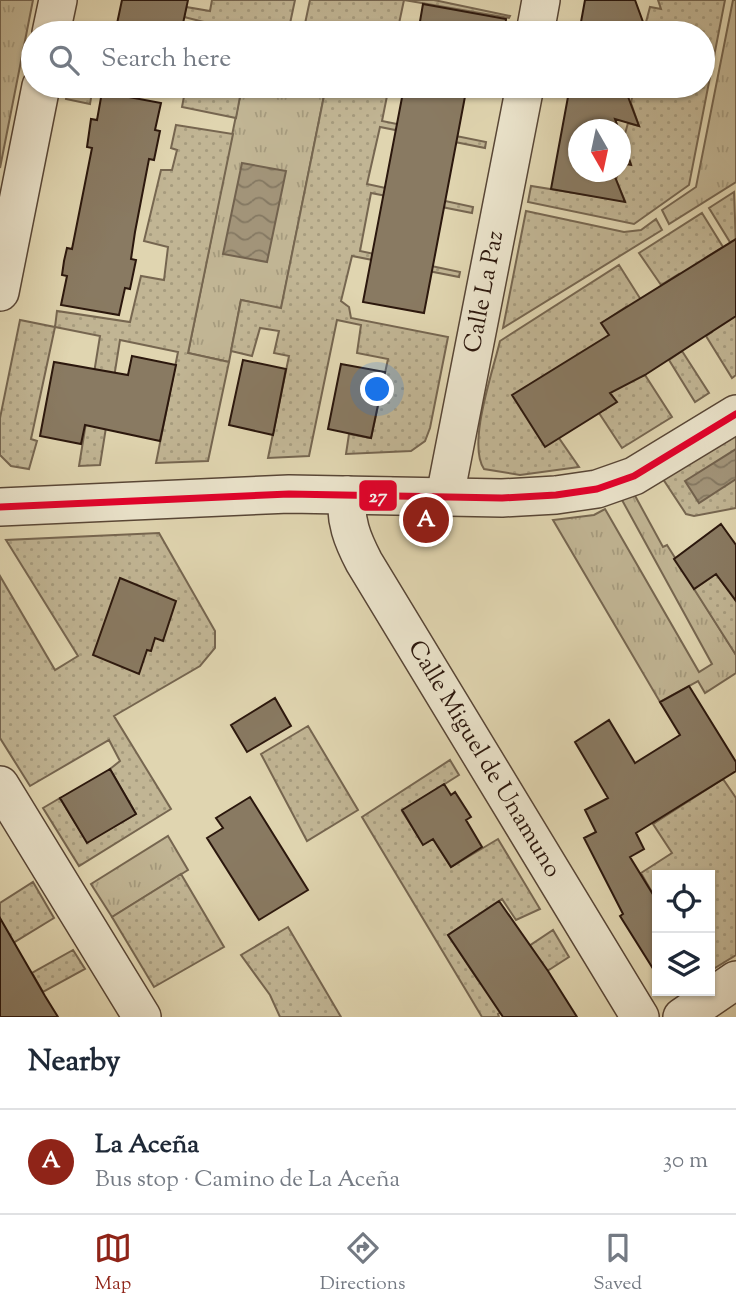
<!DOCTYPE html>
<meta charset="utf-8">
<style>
:root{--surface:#fff;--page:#f2f2f3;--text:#1f2937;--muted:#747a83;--line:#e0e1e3;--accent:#8f2418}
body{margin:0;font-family:"Sorts Mill Goudy",serif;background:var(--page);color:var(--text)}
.controls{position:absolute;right:21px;bottom:21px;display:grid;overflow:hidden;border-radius:0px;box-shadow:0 2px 5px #0004}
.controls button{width:63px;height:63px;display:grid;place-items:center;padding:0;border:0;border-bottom:2px solid var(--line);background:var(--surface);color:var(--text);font:35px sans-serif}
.compass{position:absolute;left:568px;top:119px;width:63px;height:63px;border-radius:50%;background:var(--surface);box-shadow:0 2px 5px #0004;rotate:171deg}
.you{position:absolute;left:378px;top:390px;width:24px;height:24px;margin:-18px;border:5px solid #fff;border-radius:50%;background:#1a73e8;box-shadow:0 0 0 10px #1a73e833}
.badge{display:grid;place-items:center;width:46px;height:46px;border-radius:50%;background:var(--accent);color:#fff;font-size:23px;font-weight:700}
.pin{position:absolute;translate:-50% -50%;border:4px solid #fff;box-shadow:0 2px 7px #0006}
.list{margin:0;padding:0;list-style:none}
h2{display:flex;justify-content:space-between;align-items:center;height:91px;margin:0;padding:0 28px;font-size:30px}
h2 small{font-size:23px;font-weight:400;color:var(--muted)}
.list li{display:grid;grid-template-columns:46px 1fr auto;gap:21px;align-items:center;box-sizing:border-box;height:105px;padding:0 28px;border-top:2px solid var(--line)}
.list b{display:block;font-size:26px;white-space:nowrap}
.list p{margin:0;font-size:23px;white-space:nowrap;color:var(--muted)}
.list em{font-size:23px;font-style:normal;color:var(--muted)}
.icon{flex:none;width:38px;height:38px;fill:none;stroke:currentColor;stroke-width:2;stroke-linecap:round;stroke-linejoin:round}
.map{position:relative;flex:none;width:736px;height:1017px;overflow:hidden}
.search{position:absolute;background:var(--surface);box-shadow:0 2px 5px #0004;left:21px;right:21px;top:21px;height:77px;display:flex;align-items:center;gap:18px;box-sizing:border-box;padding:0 24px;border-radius:38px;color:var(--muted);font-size:26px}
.sheet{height:196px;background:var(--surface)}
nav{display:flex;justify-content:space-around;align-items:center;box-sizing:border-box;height:98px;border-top:2px solid var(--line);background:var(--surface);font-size:19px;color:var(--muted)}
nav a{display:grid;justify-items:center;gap:4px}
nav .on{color:var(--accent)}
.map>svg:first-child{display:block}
.grass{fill:url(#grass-tufts);stroke:#766650;stroke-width:2}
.garden{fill:url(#garden-dots);stroke:#766650;stroke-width:2}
.water{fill:url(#water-waves);stroke:#72624e;stroke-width:2}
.building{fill:#897a62;stroke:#2b170d;stroke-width:2}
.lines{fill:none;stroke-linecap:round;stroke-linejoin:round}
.street-casing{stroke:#584636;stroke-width:40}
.street{stroke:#ebe4cc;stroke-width:37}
.bus-1-casing{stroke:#ebe4cc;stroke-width:12}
.bus-1{stroke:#e4002b;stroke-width:7}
.labels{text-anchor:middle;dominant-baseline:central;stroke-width:5;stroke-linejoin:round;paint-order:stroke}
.street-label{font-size:24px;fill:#2b170d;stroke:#ebe4cc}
.line-badge{stroke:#ebe4cc;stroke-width:2.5}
.badge-label{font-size:19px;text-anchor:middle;font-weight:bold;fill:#fff}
</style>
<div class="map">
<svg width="736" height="1017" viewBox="0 0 736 1017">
<defs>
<pattern id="grass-tufts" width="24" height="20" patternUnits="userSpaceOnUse" patternTransform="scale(1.75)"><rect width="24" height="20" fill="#c1b594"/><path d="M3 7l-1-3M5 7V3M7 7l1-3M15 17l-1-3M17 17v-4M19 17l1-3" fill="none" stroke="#a69b7e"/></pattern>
<pattern id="garden-dots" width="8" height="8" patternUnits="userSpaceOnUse" patternTransform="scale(1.75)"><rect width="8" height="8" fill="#c1b594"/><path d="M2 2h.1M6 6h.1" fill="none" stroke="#a69b7e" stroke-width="1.8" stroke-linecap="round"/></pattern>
<pattern id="water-waves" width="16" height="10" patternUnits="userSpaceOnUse" patternTransform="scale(1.75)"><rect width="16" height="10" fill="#a29479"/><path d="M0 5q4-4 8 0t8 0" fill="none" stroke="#847862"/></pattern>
</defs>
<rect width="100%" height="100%" fill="#e0d5b0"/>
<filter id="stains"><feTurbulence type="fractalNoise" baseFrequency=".00286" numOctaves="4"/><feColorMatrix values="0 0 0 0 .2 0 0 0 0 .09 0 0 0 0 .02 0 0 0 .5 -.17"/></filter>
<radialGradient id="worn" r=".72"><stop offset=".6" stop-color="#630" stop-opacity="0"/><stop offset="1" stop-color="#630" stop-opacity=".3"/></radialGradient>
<path class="grass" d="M 0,0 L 33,0 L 0,168 Z
M 733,0 L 736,0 L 736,182 L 669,224 L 662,210 L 696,187 Z
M 242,86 L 326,86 L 281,309 L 241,300 L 229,362 L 188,353 Z
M 633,492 L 663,547 L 667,545 L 736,655 L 736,673 L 705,693 L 698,681 L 660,702 L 553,520 L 594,515 L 605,509 L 699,672 L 712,664 L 622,500 Z
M 168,836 L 188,870 L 112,917 L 91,884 Z"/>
<path class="garden" d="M 212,0 L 295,0 L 288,33 L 201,33 L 204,22 L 184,17 L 186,7 L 210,11 Z
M 310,0 L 434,0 L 510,16 L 509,18 L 404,0 L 397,33 L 303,33 Z
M 658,0 L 725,0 L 689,185 L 634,224 L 528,202 L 531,186 L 625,201 L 616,180 L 621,163 L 631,164 L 623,141 L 628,123 L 639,126 L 631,103 L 634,86 L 703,86 L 703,33 L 647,33 L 645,26 L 650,7 L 661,9 Z
M 68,86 L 93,86 L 90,104 L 66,99 Z
M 186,86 L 242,86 L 236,118 L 182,107 Z
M 326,86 L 389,86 L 382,121 L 486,142 L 485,148 L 380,127 L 367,184 L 473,207 L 472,213 L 371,193 L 360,251 L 460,272 L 459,277 L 352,256 L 341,301 L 349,307 L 351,318 L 448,337 L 430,428 L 425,441 L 411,451 L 346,454 L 349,434 L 371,438 L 388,359 L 357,353 L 361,325 L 337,320 L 309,456 L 268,458 L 289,356 L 274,353 L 279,331 L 260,328 L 252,356 L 231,351 L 241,300 L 281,308 Z
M 176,125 L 233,134 L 188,353 L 229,362 L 208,461 L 156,463 L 178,352 L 120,340 L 100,465 L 79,466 L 100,336 L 55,327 L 31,439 L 37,441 L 29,469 L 11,466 L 0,455 L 0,418 L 20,320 L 55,327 L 57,311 L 130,322 L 141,276 L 164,280 L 168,247 L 144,241 L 161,170 L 172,170 L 177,150 L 171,148 Z
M 734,192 L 736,245 L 733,247 L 709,208 Z
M 526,211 L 624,232 L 641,230 L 656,219 L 662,230 L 503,328 Z
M 702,213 L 723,247 L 705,258 L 736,300 L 736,375 L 732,378 L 706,336 L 712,332 L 679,274 L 661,285 L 639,253 Z
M 619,265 L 643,303 L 626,307 L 602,323 L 640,377 L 645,375 L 672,417 L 622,448 L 599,413 L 616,402 L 590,360 L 559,438 L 579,467 L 520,475 L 484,469 C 467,444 493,371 500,341 Z
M 682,351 L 709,393 L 695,402 L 669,360 Z
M 736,430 L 736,508 L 694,516 L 686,514 L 661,476 Z
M 159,533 L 215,631 L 215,648 L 200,666 L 114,716 L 171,809 L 79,866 L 43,808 L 60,798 L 87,842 L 136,814 L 110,769 L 120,761 L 109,740 L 30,786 L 0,738 L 0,576 L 55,670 L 78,656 L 6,540 Z
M 716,574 L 728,590 L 736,584 L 736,655 L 694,589 Z
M 308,726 L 358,810 L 307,841 L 261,754 Z
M 450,760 L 459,775 L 402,811 L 423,844 L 433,839 L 451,867 L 498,839 L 540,909 L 516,920 L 502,899 L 448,935 L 478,980 L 553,930 L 569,957 L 510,995 L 515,1004 L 498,1014 L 499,1017 L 482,1017 L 362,817 Z
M 723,779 L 736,798 L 736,955 L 710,971 L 710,875 L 657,875 L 657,901 L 641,873 L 672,853 L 653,824 Z
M 181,874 L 224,947 L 154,987 L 112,917 Z
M 33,882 L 54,918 L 0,951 L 0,903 Z
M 288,927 L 341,1017 L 280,1017 L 270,995 L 241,955 Z
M 73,950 L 85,969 L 43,992 L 32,973 Z"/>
<path class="water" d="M 242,163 L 286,171 L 267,262 L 223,254 Z
M 736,449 L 736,479 L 699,503 L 685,481 Z"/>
<path class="building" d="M 122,0 L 188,0 L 181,33 L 115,33 Z
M 585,0 L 635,0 L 647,33 L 579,33 Z
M 423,4 L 506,19 L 505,33 L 418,33 Z
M 467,86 L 424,313 L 363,302 L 404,87 Z
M 570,86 L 624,86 L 639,126 L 615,119 L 619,130 L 578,130 L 578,172 L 613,172 L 625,202 L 551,189 Z
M 102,92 L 161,103 L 155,130 L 160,131 L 154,160 L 149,159 L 135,232 L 131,259 L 136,260 L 130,289 L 125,288 L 119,315 L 61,305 L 67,276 L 62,275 L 64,261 L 67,248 L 72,249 L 92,148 L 87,147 L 91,119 L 97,120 Z
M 620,134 L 631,165 L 620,163 Z
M 736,239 L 736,316 L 645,375 L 610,393 L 617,402 L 545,447 L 512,395 L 609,335 L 601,323 Z
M 132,356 L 176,365 L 160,441 L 85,425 L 81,444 L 40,436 L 54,362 L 128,375 Z
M 243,360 L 286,369 L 273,435 L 229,425 Z
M 341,364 L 385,372 L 371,438 L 328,429 Z
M 721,524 L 736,545 L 736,601 L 716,574 L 694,589 L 674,559 Z
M 120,578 L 176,601 L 163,641 L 155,638 L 151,651 L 147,650 L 139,674 L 93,655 Z
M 689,686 L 736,762 L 736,771 L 636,833 L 644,849 L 630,857 L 657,901 L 657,975 L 620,916 L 623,914 L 584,838 L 596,832 L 585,810 L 608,798 L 575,742 L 609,720 L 635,763 L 680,735 L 660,702 Z
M 275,698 L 291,726 L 247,752 L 231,725 Z
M 110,769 L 136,814 L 87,843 L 60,798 Z
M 444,784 L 451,795 L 455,792 L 471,817 L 466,820 L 482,847 L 451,867 L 433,839 L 423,845 L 402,810 Z
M 250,797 L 308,890 L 259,920 L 207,838 L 223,828 L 216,818 Z
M 499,901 L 548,971 L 577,1017 L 503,1017 L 448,935 Z
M 0,918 L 45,996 L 58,1017 L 0,1017 Z"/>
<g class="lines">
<defs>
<g id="street">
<path d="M 51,33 L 58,0"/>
<path d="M 535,33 L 541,0"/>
<path d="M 0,292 L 41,86"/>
<path id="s1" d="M 347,495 C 345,521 352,539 364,562 L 640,1017"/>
<path id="s2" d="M 445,496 L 525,86"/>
<path d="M 0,507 L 289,494 L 502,498 L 556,495 L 597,489 L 634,476 L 736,414"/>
<path d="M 0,785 L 142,1017"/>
<path d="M 682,1017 L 736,980"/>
</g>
</defs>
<use href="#street" class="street-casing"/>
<use href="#street" class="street"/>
<defs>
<path id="bus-1" d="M 0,507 L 289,494 L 502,498 L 556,495 L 597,489 L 634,476 L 736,414"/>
</defs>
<use href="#bus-1" class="bus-1-casing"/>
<use href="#bus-1" class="bus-1"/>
</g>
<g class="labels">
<g class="street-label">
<text stroke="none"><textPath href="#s2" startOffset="208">Calle La Paz</textPath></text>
<text stroke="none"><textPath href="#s1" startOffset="301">Calle Miguel de Unamuno</textPath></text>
</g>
</g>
<rect class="line-badge" x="358" y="479" width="40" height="33" rx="7" fill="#e4002b"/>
<g class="badge-label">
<text x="378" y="502">27</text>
</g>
<rect width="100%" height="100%" filter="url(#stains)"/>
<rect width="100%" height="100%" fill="url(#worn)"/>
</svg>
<div class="controls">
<button><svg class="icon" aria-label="locate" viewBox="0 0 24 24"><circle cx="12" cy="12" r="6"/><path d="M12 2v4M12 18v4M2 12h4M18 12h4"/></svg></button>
<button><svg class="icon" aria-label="layers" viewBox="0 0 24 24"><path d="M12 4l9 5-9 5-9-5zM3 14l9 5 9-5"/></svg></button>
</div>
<svg class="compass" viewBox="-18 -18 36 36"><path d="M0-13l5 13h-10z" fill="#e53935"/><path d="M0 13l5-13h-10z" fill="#747a83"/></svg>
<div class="you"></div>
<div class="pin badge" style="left:426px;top:520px">A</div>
<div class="search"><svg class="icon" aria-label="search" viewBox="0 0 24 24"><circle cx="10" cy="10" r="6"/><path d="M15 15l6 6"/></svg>Search here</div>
</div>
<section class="sheet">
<h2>Nearby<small></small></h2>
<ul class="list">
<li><span class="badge">A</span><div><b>La Aceña</b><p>Bus stop · Camino de La Aceña</p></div><em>30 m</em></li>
</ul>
</section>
<nav>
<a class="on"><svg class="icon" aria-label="map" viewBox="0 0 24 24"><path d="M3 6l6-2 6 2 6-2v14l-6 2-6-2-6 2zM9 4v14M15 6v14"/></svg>Map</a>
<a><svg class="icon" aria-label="directions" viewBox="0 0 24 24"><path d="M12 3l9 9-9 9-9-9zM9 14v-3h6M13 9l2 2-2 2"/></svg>Directions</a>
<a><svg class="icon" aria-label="saved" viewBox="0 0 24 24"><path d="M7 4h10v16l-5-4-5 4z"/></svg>Saved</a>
</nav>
